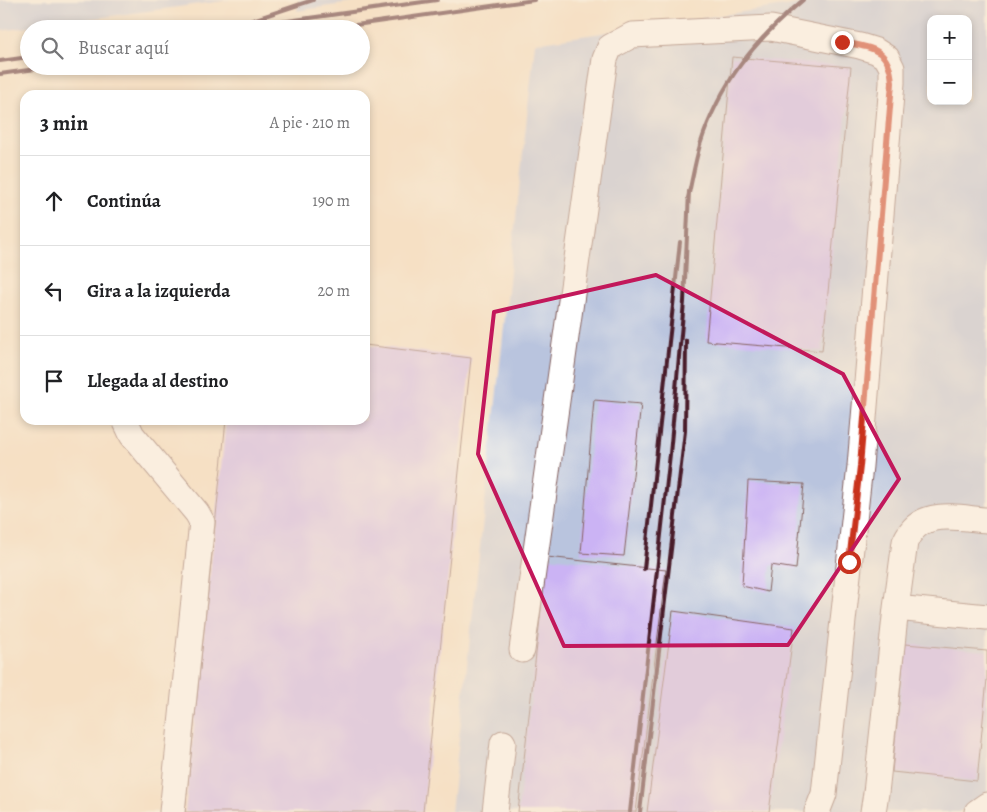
<!DOCTYPE html>
<html lang="es">
<meta charset="utf-8">
<style>
:root{--surface:#fff;--page:#f2f2f2;--text:#202124;--muted:#757577;--line:#e0e0e0}
body{margin:0;font-family:Alegreya,serif;background:var(--page);color:var(--text)}
.controls{position:absolute;right:15px;top:15px;display:grid;overflow:hidden;border-radius:10px;box-shadow:0 2px 8px #0003}
.controls button{width:45px;height:45px;display:grid;place-items:center;padding:0;border:0;border-bottom:1px solid var(--line);background:var(--surface);color:var(--text);font:25px sans-serif}
.stop{position:absolute;width:15px;height:15px;margin:-11px;border:4px solid #c8321e;border-radius:50%;background:#fff}
.stop.end{background:#c8321e;border-color:#fff;box-shadow:0 1px 5px #0008}
.list{margin:0;padding:0;list-style:none}
h2{display:flex;justify-content:space-between;align-items:center;height:65px;margin:0;padding:0 20px;font-size:21px}
h2 small{font-size:16px;font-weight:400;color:var(--muted)}
.list li{display:grid;grid-template-columns:32px 1fr auto;gap:15px;align-items:center;box-sizing:border-box;height:90px;padding:0 20px;border-top:1px solid var(--line)}
.list b{display:block;font-size:19px;white-space:nowrap}
.list em{font-size:16px;font-style:normal;color:var(--muted)}
.icon{flex:none;width:28px;height:28px;fill:none;stroke:currentColor;stroke-width:2;stroke-linecap:round;stroke-linejoin:round}
.map{position:relative;flex:none;width:987px;height:812px;overflow:hidden}
.search{position:absolute;background:var(--surface);box-shadow:0 2px 8px #0003;left:20px;top:20px;width:350px;height:55px;display:flex;align-items:center;gap:12px;box-sizing:border-box;padding:0 18px;border-radius:28px;color:var(--muted);font-size:19px}
.panel{position:absolute;background:var(--surface);box-shadow:0 2px 8px #0003;left:20px;top:90px;width:350px;height:335px;border-radius:15px}
.map>svg:first-child{display:block}
.industrial{fill:#b9c4de;fill-rule:evenodd}
.building{fill:#cbb3f4}
.lines{fill:none;stroke-linecap:round;stroke-linejoin:round}
.minor-casing{stroke:#866361;stroke-width:27}
.minor{stroke:#fff;stroke-width:25}
.rail{stroke:#4a1f2b;stroke-width:4}
.route{stroke:#c8321e;stroke-width:6}
.marked{fill:none;stroke:#c2185b;stroke-width:4;stroke-linejoin:round}
</style>
<div class="map">
<svg width="987" height="812" viewBox="0 0 987 812">
<rect width="100%" height="100%" fill="#fbf7ec"/>
<filter id="ink" filterUnits="userSpaceOnUse"><feTurbulence type="fractalNoise" baseFrequency=".02" numOctaves="2"/><feDisplacementMap in="SourceGraphic" scale="10" xChannelSelector="R" yChannelSelector="G"/><feConvolveMatrix kernelMatrix="1 2 1 2 8 2 1 2 1" color-interpolation-filters="sRGB"/></filter>
<filter id="wash" filterUnits="userSpaceOnUse"><feTurbulence type="fractalNoise" baseFrequency=".0096" numOctaves="4" result="noise"/><feDisplacementMap in="SourceGraphic" scale="20" xChannelSelector="R" yChannelSelector="G"/><feGaussianBlur stdDeviation="1.12" result="paint"/><feColorMatrix in="noise" values="0 0 0 0 0 0 0 0 0 0 0 0 0 0 0 0 0 1.4 0 .05"/><feComposite in="paint" operator="in"/></filter>
<g filter="url(#wash)">
<rect width="100%" height="100%" fill="#f5e0c4"/>
<path class="industrial" d="M 0,0 L 230,0 L 0,31 Z
M 299,0 L 370,0 L 297,11 Z
M 824,0 L 987,0 L 987,797 L 959,812 L 451,812 L 535,43 ZM 931,19 L 968,19 L 968,101 L 931,101 Z"/>
<g id="blocks">
<path class="building" d="M 732,57 L 851,67 L 822,351 L 706,341 Z
M 365,345 L 471,358 L 423,812 L 185,812 L 226,420 L 365,420 Z
M 594,400 L 641,404 L 624,556 L 581,553 Z
M 748,481 L 804,484 L 796,569 L 771,565 L 768,592 L 742,586 Z
M 547,557 L 666,570 L 636,812 L 518,812 Z
M 673,611 L 794,628 L 769,812 L 647,812 Z
M 905,644 L 987,651 L 987,679 L 977,781 L 892,772 Z"/>
</g>
</g>
<g filter="url(#ink)">
<use href="#blocks" fill-opacity="0" stroke="#866361" stroke-width="1"/>
<g class="lines">
<defs>
<path id="minor" d="M 125,420 L 132,435 L 197,513 L 202,522 L 172,812
M 896,608 L 987,617
M 522,650 L 605,59 L 610,47 L 632,35 L 771,28 L 860,46 L 876,51 L 887,58 L 892,68 L 892,83 L 860,466 L 824,794 L 817,812
M 495,812 L 503,743
M 873,812 L 876,793 L 896,608 L 905,542 C 920,507 956,518 987,520
M 977,812 L 987,805"/>
</defs>
<use href="#minor" class="minor-casing"/>
<use href="#minor" class="minor"/>
<path class="rail" d="M 218,29 L 244,23 L 313,0
M 231,29 L 437,0
M 327,29 L 534,0
M 0,61 L 29,57
M 0,74 L 57,66
M 688,198 C 692,180 695,162 700,145 C 720,83 754,41 803,0
M 644,569 L 680,242
M 630,812 L 670,454 L 684,302 L 689,191
M 640,812 L 685,431 L 686,340"/>
</g>
</g>
<g class="lines" filter="url(#ink)">
<path class="route" d="M 842,42 C 872,48 890,48 892,83 L 860,466 L 849,562"/>
</g>
<path d="M0 0H987V812H0ZM 656,275 L 843,374 L 899,479 L 788,645 L 564,646 L 478,454 L 494,312 Z" fill="#f5e0c4" fill-opacity=".55" fill-rule="evenodd"/>
<path class="marked" d="M 656,275 L 843,374 L 899,479 L 788,645 L 564,646 L 478,454 L 494,312 Z"/>
</svg>
<div class="controls">
<button>+</button>
<button>−</button>
</div>
<div class="stop" style="left:849px;top:562px"></div>
<div class="stop end" style="left:842px;top:42px"></div>
<div class="search"><svg class="icon" aria-label="search" viewBox="0 0 24 24"><circle cx="10" cy="10" r="6"/><path d="M15 15l6 6"/></svg>Buscar aquí</div>
<section class="panel">
<h2>3 min<small>A pie · 210 m</small></h2>
<ul class="list">
<li><svg class="icon" aria-label="ahead" viewBox="0 0 24 24"><path d="M12 20V5M6 11l6-6 6 6"/></svg><div><b>Continúa</b></div><em>190 m</em></li>
<li><svg class="icon" aria-label="left" viewBox="0 0 24 24"><path d="M17 20v-9H6M10 6l-5 5 5 5"/></svg><div><b>Gira a la izquierda</b></div><em>20 m</em></li>
<li><svg class="icon" aria-label="arrive" viewBox="0 0 24 24"><path d="M6 21V4h12l-3 4 3 4H6"/></svg><div><b>Llegada al destino</b></div></li>
</ul>
</section>
</div>
